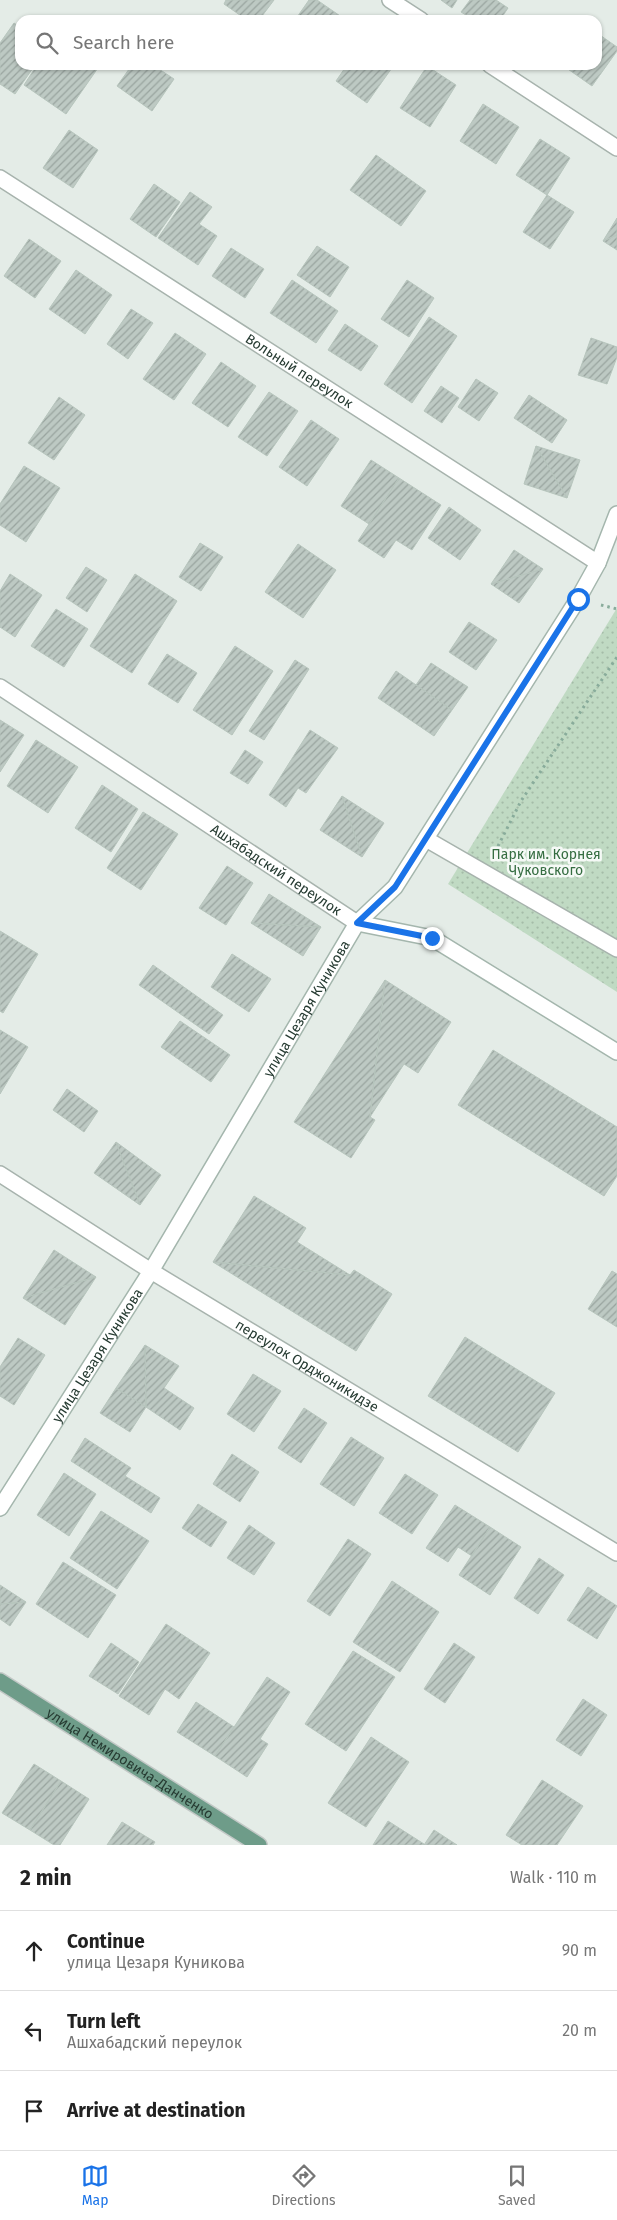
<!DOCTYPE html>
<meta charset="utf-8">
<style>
:root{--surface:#fff;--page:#f2f2f2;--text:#222;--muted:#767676;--line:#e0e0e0;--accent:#1a73e8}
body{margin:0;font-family:"Fira Sans",sans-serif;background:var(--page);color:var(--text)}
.stop{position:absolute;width:15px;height:15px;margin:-11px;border:4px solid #1a73e8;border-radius:50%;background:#fff}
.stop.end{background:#1a73e8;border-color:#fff;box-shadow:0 1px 5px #0008}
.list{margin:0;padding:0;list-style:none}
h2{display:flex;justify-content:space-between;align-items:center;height:65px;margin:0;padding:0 20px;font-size:21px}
h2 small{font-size:16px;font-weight:400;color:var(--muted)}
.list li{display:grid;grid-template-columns:32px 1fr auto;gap:15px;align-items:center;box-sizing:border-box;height:80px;padding:0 20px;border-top:1px solid var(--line)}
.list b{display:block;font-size:19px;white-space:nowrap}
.list p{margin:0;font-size:16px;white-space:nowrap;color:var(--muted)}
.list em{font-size:16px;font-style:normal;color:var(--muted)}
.icon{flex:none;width:28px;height:28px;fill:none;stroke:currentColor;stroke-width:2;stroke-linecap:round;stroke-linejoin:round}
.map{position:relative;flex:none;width:617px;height:1845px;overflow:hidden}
.search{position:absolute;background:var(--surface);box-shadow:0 1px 4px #0004;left:15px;right:15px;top:15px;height:55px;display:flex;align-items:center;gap:12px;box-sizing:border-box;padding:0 18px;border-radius:15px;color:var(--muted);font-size:19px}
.sheet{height:305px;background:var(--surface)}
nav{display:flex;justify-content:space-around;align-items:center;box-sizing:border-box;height:70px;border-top:1px solid var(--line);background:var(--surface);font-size:14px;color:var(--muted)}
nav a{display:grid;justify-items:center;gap:2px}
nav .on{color:var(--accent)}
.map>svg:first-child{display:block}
.grass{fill:url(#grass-dots)}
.building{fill:url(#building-hatch);stroke:#b7c5bd}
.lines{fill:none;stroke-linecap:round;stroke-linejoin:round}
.lane-casing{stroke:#a7b3ad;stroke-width:18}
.street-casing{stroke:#a7b3ad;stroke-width:18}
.secondary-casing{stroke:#a4b6ad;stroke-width:18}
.primary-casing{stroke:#c2c8c6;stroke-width:18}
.path{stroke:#89ac9b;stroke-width:3;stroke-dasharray:2.5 4;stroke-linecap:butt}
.lane{stroke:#fff;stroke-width:15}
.street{stroke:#fff;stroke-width:15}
.secondary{stroke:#fff;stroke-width:15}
.primary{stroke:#6e9c89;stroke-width:15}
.route{stroke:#1a73e8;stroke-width:6}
.labels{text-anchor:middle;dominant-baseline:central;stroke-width:5;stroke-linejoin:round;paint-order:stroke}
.street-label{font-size:14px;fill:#263b32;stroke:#f5f9f6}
.park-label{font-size:14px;fill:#356d41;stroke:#f5f9f6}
</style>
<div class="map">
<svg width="617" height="1845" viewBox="0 0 617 1845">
<defs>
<pattern id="grass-dots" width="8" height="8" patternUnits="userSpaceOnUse" patternTransform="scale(1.25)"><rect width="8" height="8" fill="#c0dac3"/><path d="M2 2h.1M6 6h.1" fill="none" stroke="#a5bca8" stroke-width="1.8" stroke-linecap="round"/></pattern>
<pattern id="building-hatch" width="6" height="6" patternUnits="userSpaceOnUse" patternTransform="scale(1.25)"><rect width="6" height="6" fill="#bdc9c3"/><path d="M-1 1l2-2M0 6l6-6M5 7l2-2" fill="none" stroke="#99a49f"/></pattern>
</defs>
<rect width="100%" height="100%" fill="#e4ece7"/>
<path class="grass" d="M 617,608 L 617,992 L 448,884 Z"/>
<path class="building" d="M 226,0 L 274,0 L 259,20 L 247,20 L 224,4 Z
M 309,0 L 317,0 L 346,20 L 295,20 Z
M 441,0 L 457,0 L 452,8 Z
M 470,0 L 496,0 L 508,8 L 500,20 L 474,20 L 461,12 Z
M 14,23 L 20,27 L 20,65 L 35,65 L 15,94 L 0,84 L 0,43 Z
M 597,33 L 617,47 L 617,51 L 592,86 L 565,67 L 567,65 L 597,65 Z
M 37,65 L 100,65 L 66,114 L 24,85 Z
M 132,65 L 153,65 L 174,79 L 152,111 L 117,86 Z
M 347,65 L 394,65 L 367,103 L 336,81 Z
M 427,66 L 456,85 L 430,127 L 400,108 Z
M 483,104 L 519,127 L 496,164 L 460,141 Z
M 69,130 L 98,150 L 73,188 L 43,168 Z
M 540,139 L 570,158 L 547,195 L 516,175 Z
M 376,155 L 426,191 L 401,226 L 350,190 Z
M 154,184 L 180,202 L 156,237 L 130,219 Z
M 190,192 L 212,207 L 199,224 L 217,236 L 198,265 L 158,238 Z
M 547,195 L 574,212 L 550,249 L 523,232 Z
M 617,218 L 617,235 L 603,241 Z
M 617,235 L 617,250 L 603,241 Z
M 29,239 L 61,261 L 35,298 L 4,276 Z
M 317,246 L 349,267 L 330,297 L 297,275 Z
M 231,248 L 264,269 L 245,298 L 212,276 Z
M 76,270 L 112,295 L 85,334 L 49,309 Z
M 292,280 L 338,311 L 316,343 L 270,313 Z
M 407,280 L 434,298 L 409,337 L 381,319 Z
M 131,309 L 153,323 L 128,359 L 107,344 Z
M 429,317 L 457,336 L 412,403 L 384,384 Z
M 345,324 L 378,346 L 361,371 L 328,350 Z
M 175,333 L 206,354 L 174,400 L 143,379 Z
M 591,338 L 617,347 L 617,357 L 607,384 L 578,375 Z
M 221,362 L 256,386 L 228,427 L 192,403 Z
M 476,379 L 498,393 L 479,421 L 458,407 Z
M 441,386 L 459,398 L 442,423 L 424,411 Z
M 269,392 L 298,411 L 267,456 L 238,437 Z
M 529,395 L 567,420 L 552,443 L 514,418 Z
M 59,397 L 85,415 L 54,460 L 28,443 Z
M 311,420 L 339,439 L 307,486 L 279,467 Z
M 536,446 L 567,498 L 524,484 Z
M 536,446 L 580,460 L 567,498 Z
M 371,460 L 399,478 L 369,524 L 341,506 Z
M 24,466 L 60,488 L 26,542 L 0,525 L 0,504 Z
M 399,478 L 441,505 L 412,550 L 396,540 L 384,558 L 358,541 Z
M 449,507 L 481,530 L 460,560 L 428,538 Z
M 200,543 L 223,557 L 201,591 L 179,577 Z
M 298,544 L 336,570 L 303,618 L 265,592 Z
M 514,550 L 543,569 L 491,584 Z
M 86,567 L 107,580 L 87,612 L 66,598 Z
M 543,569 L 519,603 L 491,584 Z
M 10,574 L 42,595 L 15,637 L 0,627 L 0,591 Z
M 135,574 L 177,601 L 132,673 L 90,646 Z
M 56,609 L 88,629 L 64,667 L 31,646 Z
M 469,622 L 497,640 L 476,670 L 449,652 Z
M 235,646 L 273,671 L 232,735 L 193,710 Z
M 167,654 L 197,673 L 178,703 L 148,684 Z
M 295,660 L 309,669 L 264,740 L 249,731 Z
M 431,663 L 468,687 L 452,710 L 416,685 Z
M 396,671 L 452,710 L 434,736 L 378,698 Z
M 0,720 L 24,735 L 0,772 Z
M 310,730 L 338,748 L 306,793 L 298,788 L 286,807 L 269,795 Z
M 36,740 L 78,767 L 48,813 L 7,786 Z
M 245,750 L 263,762 L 248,784 L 230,773 Z
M 102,785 L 138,809 L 111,852 L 75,828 Z
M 342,796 L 362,857 L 320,830 Z
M 342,796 L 384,823 L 362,857 Z
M 143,812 L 178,834 L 141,890 L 107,868 Z
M 227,866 L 253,883 L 226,925 L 199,908 Z
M 269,894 L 321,927 L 251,923 Z
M 251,923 L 321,927 L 303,956 Z
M 0,931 L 38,954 L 3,1013 L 0,1011 Z
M 232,954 L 271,979 L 249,1012 L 211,987 Z
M 153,965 L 223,1015 L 209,1034 L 139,985 Z
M 385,980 L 370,1117 L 375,1120 L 351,1158 L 294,1122 Z
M 385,980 L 451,1022 L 418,1073 L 404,1064 L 370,1117 Z
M 180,1021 L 230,1055 L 211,1082 L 161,1047 Z
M 0,1030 L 28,1047 L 0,1094 Z
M 493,1050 L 617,1127 L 617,1176 L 604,1196 L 458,1105 Z
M 67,1089 L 98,1111 L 84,1132 L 53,1110 Z
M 116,1142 L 161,1175 L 140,1205 Z
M 116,1142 L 140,1205 L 94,1173 Z
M 254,1196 L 306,1228 L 297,1242 L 350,1275 L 213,1262 Z
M 54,1250 L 96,1277 L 23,1298 Z
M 213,1262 L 350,1275 L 354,1270 L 392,1294 L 356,1351 Z
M 612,1271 L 617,1274 L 617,1327 L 588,1309 Z
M 96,1277 L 65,1325 L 23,1298 Z
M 465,1337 L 555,1393 L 518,1452 L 428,1396 Z
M 18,1338 L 45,1355 L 14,1405 L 0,1396 L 0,1367 Z
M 145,1345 L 146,1407 L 116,1388 Z
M 145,1345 L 179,1366 L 164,1388 L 194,1408 L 180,1430 L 146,1407 Z
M 253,1374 L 281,1391 L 254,1432 L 227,1414 Z
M 116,1388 L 146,1407 L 130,1432 L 100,1413 Z
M 304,1408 L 327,1423 L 301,1463 L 278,1448 Z
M 351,1437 L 384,1458 L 354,1506 L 320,1484 Z
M 85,1438 L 131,1468 L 125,1476 L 160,1498 L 151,1513 L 71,1461 Z
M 232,1454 L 259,1472 L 240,1502 L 213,1484 Z
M 64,1473 L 96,1494 L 69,1536 L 37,1515 Z
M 405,1474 L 438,1495 L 412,1534 L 379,1513 Z
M 198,1504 L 227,1522 L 211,1547 L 182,1528 Z
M 455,1505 L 490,1527 L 472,1556 L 458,1547 L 448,1562 L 426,1548 Z
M 101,1511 L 149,1541 L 117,1589 L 70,1558 Z
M 249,1525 L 275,1543 L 254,1575 L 227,1558 Z
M 490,1527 L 521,1547 L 490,1595 L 459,1575 Z
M 348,1539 L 371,1554 L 330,1616 L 307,1601 Z
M 539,1558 L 564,1575 L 538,1614 L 514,1598 Z
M 63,1562 L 116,1595 L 88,1638 L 36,1604 Z
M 392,1581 L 439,1612 L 400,1672 L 353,1642 Z
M 0,1585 L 26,1602 L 0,1604 Z
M 588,1587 L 617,1606 L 597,1639 L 567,1620 Z
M 26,1602 L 10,1626 L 0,1619 L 0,1604 Z
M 166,1624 L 210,1653 L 179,1699 L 165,1689 L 149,1715 L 119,1696 Z
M 111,1643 L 139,1662 L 118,1694 L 89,1676 Z
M 454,1643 L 475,1657 L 445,1703 L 424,1689 Z
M 353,1651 L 395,1677 L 346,1751 L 305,1724 Z
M 267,1677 L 290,1692 L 260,1739 L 268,1744 L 247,1777 L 215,1756 Z
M 583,1699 L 607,1715 L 581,1756 L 556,1740 Z
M 196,1702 L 234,1727 L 215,1756 L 177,1732 Z
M 371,1737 L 409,1762 L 366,1827 L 328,1803 Z
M 34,1764 L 61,1781 L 30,1830 L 2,1813 Z
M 542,1780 L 583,1806 L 557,1845 L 522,1845 L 506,1835 Z
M 61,1781 L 89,1799 L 60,1845 L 54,1845 L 30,1830 Z
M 388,1821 L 424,1844 L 424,1845 L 373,1845 Z
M 122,1822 L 155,1842 L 153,1845 L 107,1845 Z
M 434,1830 L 457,1845 L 424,1845 Z"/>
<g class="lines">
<defs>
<path id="lane" d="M 426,839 L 617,949"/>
<g id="street">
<path d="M 390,0 L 421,20"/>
<path d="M 490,65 L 617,148"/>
<path id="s1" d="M 0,178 L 598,563"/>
<path id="s2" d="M 0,687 L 357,923"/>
<path id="s3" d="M 0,1174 L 151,1271 L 617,1553"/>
</g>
<g id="secondary">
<path d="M 357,923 L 432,938 L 617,1052"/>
<path id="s4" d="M 0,1508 L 151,1271 L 357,923 L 395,887 L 578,599 L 598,563 L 617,514"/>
</g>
<g id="primary">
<path id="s5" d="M 0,1681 L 259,1845"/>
</g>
</defs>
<use href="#lane" class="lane-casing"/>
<use href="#street" class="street-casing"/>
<use href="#secondary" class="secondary-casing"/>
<use href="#primary" class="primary-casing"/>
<path class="path" d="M 601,605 L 617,609
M 495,852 L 521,801 L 617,657"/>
<use href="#lane" class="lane"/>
<use href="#street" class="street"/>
<use href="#secondary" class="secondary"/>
<use href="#primary" class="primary"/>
</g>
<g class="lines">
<path class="route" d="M 432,938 L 357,923 L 395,887 L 578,599"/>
</g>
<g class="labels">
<g class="street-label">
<text stroke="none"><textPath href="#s1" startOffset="356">Вольный переулок</textPath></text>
<text stroke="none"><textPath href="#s2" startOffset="331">Ашхабадский переулок</textPath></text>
<text stroke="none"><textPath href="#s4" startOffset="586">улица Цезаря Куникова</textPath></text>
<text stroke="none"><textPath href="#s4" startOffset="181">улица Цезаря Куникова</textPath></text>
<text stroke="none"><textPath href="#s3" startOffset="362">переулок Орджоникидзе</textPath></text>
<text stroke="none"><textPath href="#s5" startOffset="154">улица Немировича-Данченко</textPath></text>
</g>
<g class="park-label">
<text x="546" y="854">Парк им. Корнея<tspan x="546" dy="16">Чуковского</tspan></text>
</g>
</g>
</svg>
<div class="stop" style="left:578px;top:599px"></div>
<div class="stop end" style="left:432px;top:938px"></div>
<div class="search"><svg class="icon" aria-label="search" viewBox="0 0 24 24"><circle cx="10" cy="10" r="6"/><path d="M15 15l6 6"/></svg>Search here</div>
</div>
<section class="sheet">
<h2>2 min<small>Walk · 110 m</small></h2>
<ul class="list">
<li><svg class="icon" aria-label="ahead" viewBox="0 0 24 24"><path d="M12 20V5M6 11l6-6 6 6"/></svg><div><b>Continue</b><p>улица Цезаря Куникова</p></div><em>90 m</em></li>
<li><svg class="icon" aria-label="left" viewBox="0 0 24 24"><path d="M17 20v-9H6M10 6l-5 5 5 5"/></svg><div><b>Turn left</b><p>Ашхабадский переулок</p></div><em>20 m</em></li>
<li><svg class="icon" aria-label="arrive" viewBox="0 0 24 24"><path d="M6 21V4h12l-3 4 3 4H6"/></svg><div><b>Arrive at destination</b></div></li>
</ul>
</section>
<nav>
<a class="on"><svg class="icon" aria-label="map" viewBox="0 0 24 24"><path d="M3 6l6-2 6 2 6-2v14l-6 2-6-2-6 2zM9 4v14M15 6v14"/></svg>Map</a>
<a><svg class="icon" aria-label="directions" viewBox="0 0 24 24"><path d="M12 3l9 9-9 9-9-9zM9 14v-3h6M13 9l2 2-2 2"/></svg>Directions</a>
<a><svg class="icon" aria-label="saved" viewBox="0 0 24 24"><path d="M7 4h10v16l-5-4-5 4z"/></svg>Saved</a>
</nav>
